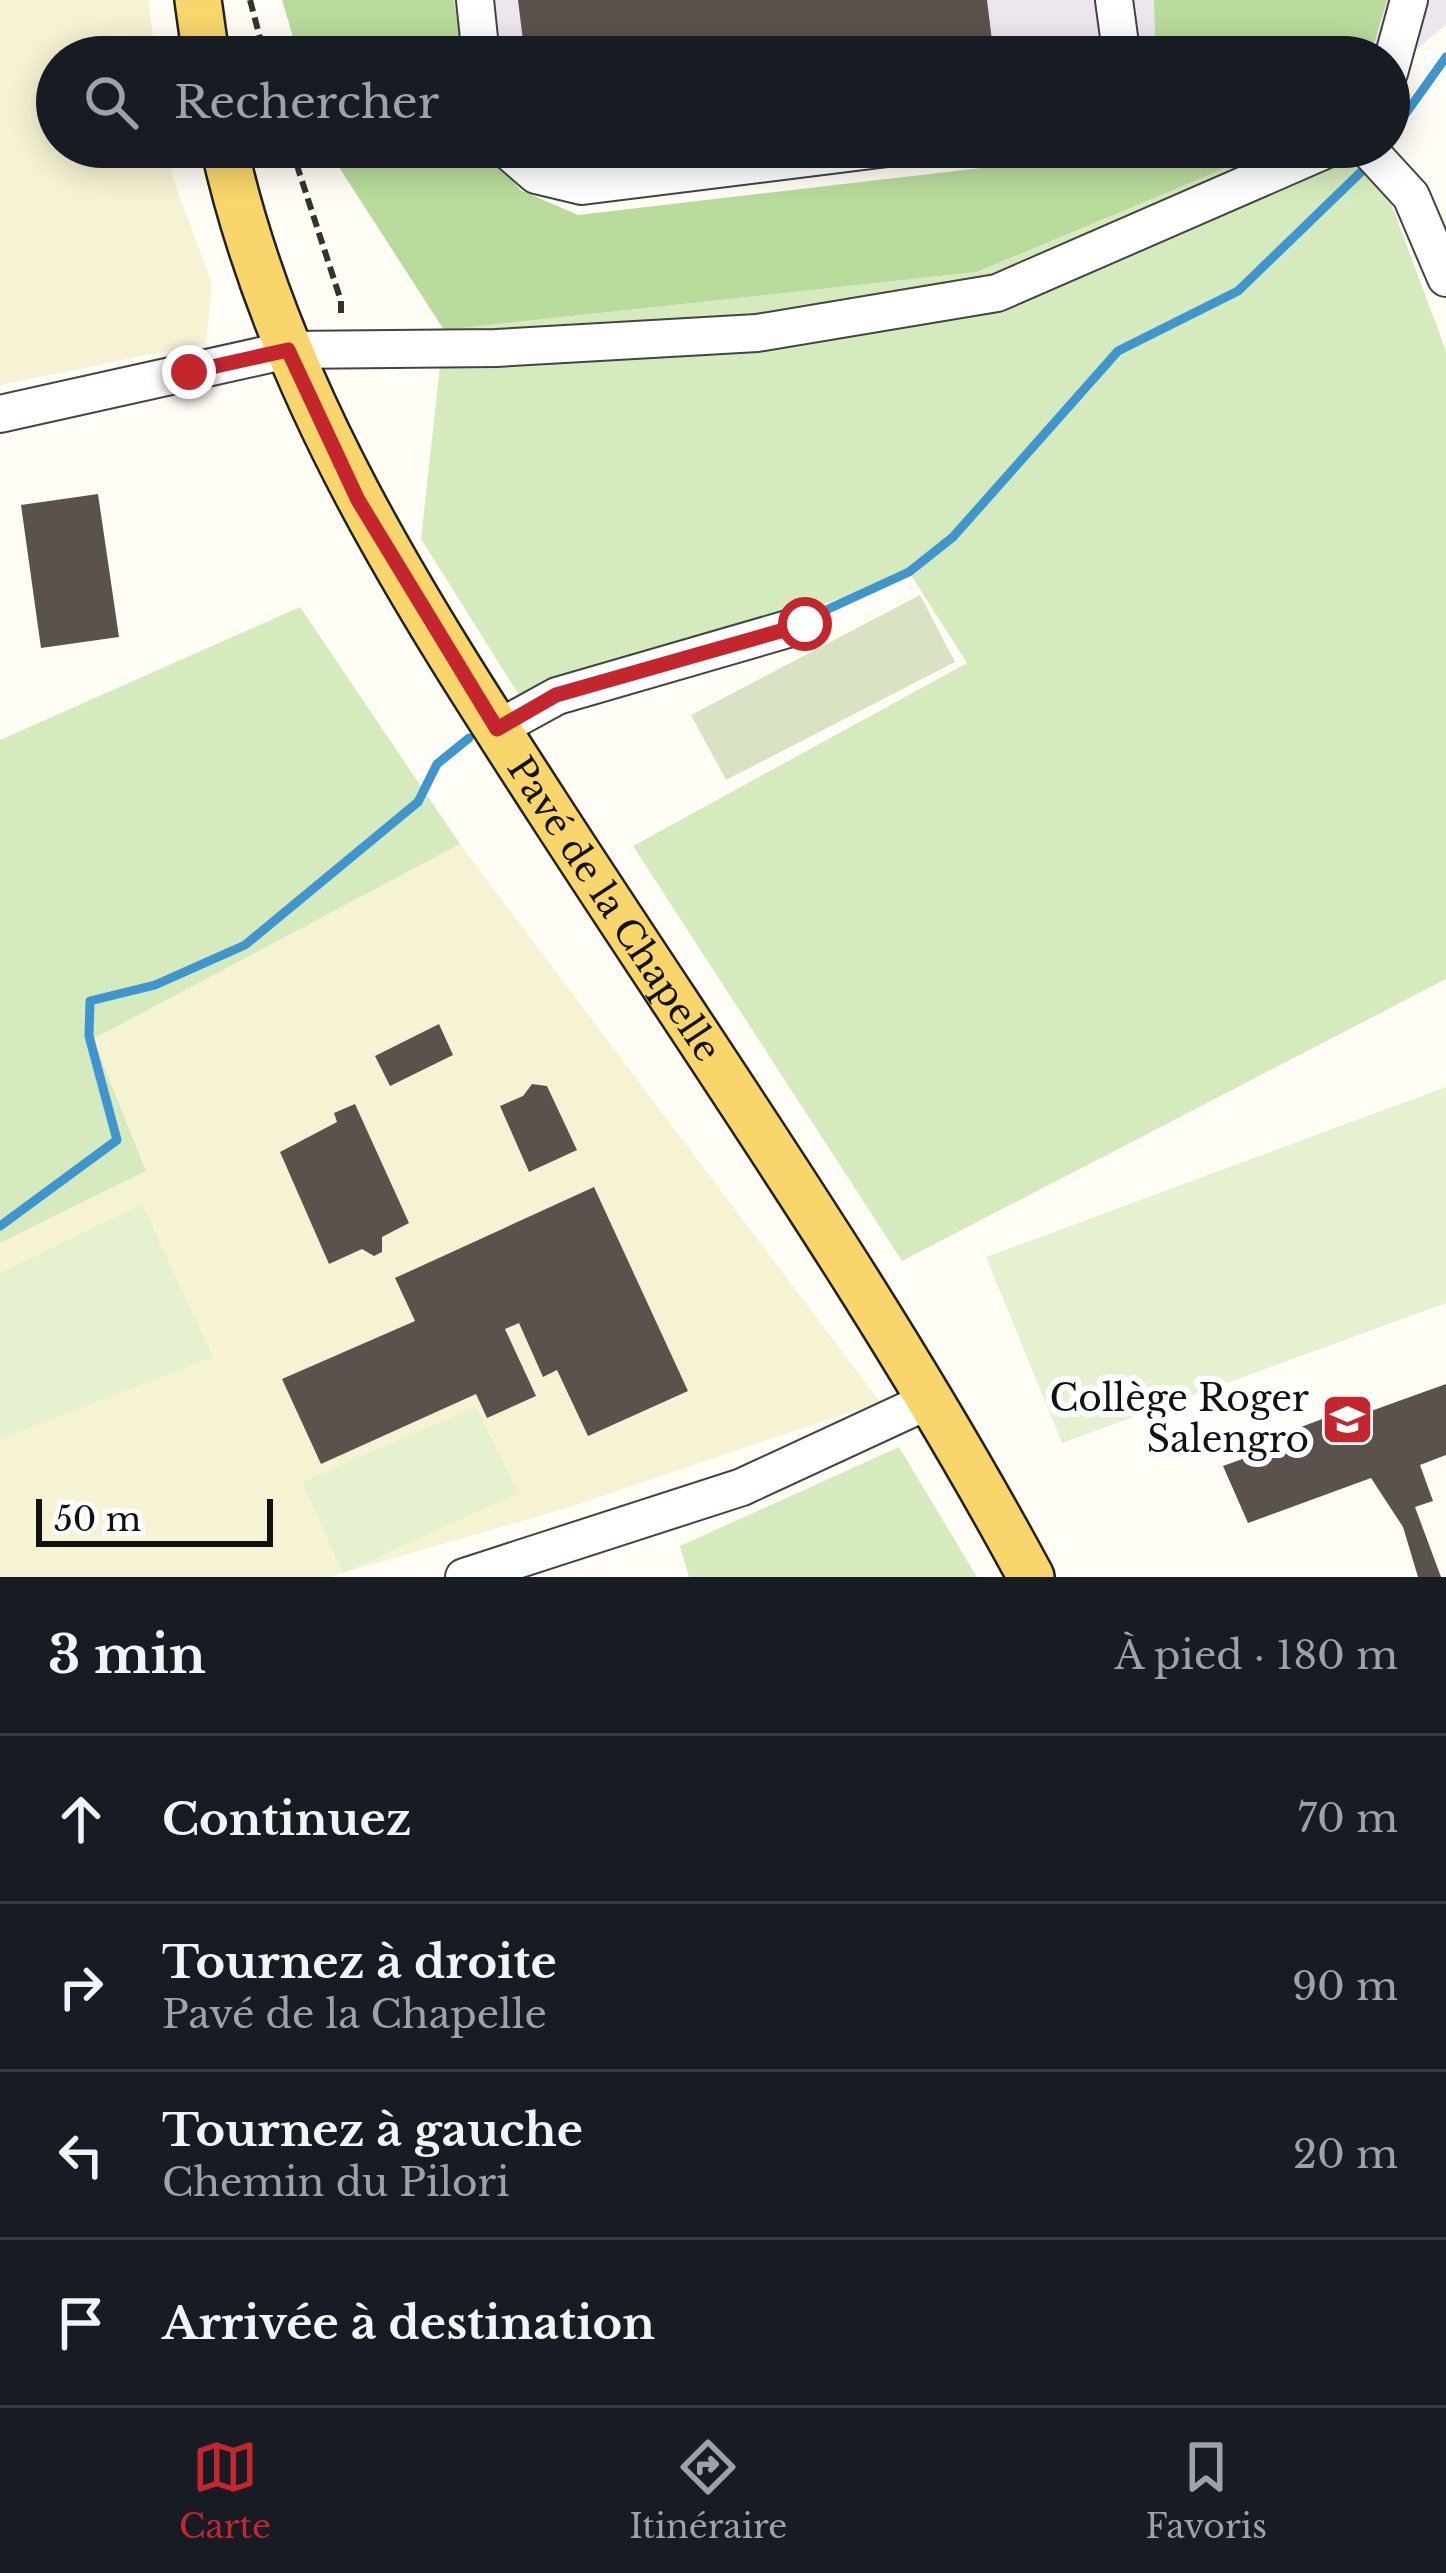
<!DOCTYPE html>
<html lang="fr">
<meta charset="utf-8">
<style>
:root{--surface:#171b24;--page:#242831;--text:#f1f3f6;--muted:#9ea1a6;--line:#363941;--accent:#c4262e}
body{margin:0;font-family:"Libre Baskerville",serif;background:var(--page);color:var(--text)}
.scale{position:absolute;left:36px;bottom:30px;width:237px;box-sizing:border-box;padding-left:12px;border:6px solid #111;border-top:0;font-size:33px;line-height:42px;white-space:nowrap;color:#111;-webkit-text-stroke:9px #fff;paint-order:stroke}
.stop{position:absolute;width:36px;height:36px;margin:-27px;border:9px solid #c4262e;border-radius:50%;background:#fff}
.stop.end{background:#c4262e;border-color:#fff;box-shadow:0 3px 12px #0008}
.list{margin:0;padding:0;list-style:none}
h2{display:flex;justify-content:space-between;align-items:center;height:156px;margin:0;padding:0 48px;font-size:51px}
h2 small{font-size:39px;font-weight:400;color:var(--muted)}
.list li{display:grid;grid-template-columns:78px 1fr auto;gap:36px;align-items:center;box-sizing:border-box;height:168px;padding:0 48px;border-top:3px solid var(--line)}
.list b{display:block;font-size:45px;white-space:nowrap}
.list p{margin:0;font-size:39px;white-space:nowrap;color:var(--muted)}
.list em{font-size:39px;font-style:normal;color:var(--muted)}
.icon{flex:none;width:66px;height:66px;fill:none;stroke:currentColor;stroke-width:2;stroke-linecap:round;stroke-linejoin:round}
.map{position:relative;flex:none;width:1446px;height:1577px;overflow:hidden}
.search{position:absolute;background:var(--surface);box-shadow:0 6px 30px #0003;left:36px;right:36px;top:36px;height:132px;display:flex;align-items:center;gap:30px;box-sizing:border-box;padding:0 42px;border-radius:66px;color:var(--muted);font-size:45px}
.sheet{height:828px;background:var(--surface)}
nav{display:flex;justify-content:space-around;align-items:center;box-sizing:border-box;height:168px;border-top:3px solid var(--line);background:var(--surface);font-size:33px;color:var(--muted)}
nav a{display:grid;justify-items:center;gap:6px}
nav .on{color:var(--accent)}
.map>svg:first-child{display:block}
.industrial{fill:#eee6ef}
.farmland{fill:#f6f3d4}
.green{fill:#d5ebbd}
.forest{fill:#b9dc9c}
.cemetery{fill:#d9e3c4}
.pitch{fill:#e6f2cf}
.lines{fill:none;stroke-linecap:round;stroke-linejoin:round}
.stream{stroke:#3f96cf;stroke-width:9}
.building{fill:#5a524d}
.minor-casing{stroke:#444;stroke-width:40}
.major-casing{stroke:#222;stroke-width:50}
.path{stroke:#333;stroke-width:6;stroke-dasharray:12 6;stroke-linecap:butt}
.minor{stroke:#fff;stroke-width:36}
.major{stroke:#f9d66b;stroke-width:45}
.route{stroke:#c4262e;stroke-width:15}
.labels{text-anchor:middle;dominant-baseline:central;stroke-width:12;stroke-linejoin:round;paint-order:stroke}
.street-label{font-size:36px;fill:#111;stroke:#fff}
.poi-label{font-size:36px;fill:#111;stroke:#fff;text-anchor:end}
</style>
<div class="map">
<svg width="1446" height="1577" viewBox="0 0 1446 1577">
<rect width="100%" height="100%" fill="#fffdf5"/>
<path class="industrial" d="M 320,0 L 1446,0 L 1446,25 L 1389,72 L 1389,57 L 324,57 Z"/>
<path class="farmland" d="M 0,0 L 148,0 L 156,57 L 57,57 L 57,147 L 169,147 L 173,178 L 212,284 L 206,343 L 0,385 Z
M 460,844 L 880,1402 L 570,1507 L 329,1577 L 0,1577 L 0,1243 L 146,1171 L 93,1039 Z"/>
<path class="green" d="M 1276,147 L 1341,147 L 1388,195 L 1446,351 L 1446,979 L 902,1261 L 633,846 L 967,663 L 911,575 L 524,703 L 421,539 L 444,330 L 977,272 Z
M 300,607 L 460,844 L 93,1039 L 146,1171 L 0,1243 L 0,740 Z
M 899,1447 L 977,1577 L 689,1577 L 680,1546 Z"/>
<path class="forest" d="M 282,0 L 454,0 L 463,57 L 299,57 Z
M 1154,0 L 1387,0 L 1370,57 L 1145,57 L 1155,34 Z
M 326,147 L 487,147 L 520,190 L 578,215 L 1032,162 L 1060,147 L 1276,147 L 977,272 L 444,330 Z"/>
<path class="cemetery" d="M 920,595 L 955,662 L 726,780 L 691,715 Z"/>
<path class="pitch" d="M 1446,1087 L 1446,1303 L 1062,1443 L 986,1257 Z
M 142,1204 L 213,1357 L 0,1439 L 0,1273 Z
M 476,1407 L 518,1493 L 343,1573 L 302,1482 Z"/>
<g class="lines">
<path class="stream" d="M 1389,137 L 1446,57
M 813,616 L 909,572 L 953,537 L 1118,351 L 1238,291 L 1363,170
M 0,1226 L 117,1140 L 89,1036 L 90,1001 L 155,985 L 245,945 L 418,802 L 437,764 L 469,738"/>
</g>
<path class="building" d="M 518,0 L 987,0 L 994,57 L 525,57 Z
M 98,494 L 119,637 L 41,648 L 21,505 Z
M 439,1024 L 453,1055 L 390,1086 L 375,1056 Z
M 532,1084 L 547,1086 L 577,1150 L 529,1172 L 500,1106 L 523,1096 Z
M 355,1104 L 409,1223 L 382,1237 L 382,1252 L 374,1256 L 362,1249 L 329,1264 L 280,1152 L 337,1122 L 334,1113 Z
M 594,1187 L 688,1391 L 588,1436 L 557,1370 L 543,1377 L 519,1323 L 505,1329 L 536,1396 L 487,1418 L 476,1394 L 321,1464 L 282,1379 L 415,1321 L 395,1278 Z
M 1446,1384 L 1446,1455 L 1420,1465 L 1433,1501 L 1415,1507 L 1441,1577 L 1418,1577 L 1403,1527 L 1371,1478 L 1248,1523 L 1223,1466 L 1295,1440 L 1301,1427 L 1359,1405 L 1371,1411 Z"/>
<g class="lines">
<defs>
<path id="minor" d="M 475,0 L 481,57
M 1114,57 L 1120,44 L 1114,0
M 1389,73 L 1409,0
M 504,147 L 536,175 L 582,186 L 896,147
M 1366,147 L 1411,196 L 1446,278
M 0,414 L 288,350 L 496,348 L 757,333 L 997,293 L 1332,147
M 497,729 L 557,696 L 805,624
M 464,1577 L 742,1487 L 932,1399"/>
<g id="major">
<path d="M 198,0 L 206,57"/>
<path id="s1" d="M 224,147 C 280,398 421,612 559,825 C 720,1073 891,1317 1031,1577"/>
</g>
</defs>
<use href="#minor" class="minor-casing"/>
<use href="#major" class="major-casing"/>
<path class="path" d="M 250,0 L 265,57
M 291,147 L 341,301 L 341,316"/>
<use href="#minor" class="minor"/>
<use href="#major" class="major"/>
</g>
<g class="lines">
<path class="route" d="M 189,372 L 288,350 L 358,500 L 497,729 L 556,695 L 805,624"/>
</g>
<defs>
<symbol id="school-square" viewBox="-11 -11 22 22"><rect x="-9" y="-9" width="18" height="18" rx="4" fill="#c4262e" stroke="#fff"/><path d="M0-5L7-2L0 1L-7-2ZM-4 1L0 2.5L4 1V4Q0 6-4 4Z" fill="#fff"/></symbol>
</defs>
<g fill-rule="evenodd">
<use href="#school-square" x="1318" y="1390" width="59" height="59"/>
</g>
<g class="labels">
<g class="street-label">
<text stroke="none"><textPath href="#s1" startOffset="861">Pavé de la Chapelle</textPath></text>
</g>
<g class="poi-label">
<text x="1309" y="1398">Collège Roger<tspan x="1309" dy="41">Salengro</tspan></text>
</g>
</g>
</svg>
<div class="scale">50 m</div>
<div class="stop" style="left:805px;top:624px"></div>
<div class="stop end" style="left:189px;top:372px"></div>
<div class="search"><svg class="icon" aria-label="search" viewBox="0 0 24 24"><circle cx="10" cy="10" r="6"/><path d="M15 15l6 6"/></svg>Rechercher</div>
</div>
<section class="sheet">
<h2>3 min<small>À pied · 180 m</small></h2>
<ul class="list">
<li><svg class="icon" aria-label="ahead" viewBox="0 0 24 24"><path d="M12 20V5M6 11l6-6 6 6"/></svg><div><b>Continuez</b></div><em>70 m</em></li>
<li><svg class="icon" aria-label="right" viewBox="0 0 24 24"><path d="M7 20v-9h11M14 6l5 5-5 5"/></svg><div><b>Tournez à droite</b><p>Pavé de la Chapelle</p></div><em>90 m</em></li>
<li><svg class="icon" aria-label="left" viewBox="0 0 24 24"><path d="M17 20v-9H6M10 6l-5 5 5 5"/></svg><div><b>Tournez à gauche</b><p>Chemin du Pilori</p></div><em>20 m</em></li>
<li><svg class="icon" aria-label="arrive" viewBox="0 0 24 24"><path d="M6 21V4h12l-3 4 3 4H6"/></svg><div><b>Arrivée à destination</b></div></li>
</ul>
</section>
<nav>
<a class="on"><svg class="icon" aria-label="map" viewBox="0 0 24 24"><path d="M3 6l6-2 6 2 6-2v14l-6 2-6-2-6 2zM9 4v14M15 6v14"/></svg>Carte</a>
<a><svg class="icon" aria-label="directions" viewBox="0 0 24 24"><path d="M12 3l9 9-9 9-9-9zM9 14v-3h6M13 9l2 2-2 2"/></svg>Itinéraire</a>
<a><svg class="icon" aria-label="saved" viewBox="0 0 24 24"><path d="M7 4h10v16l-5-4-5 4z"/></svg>Favoris</a>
</nav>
